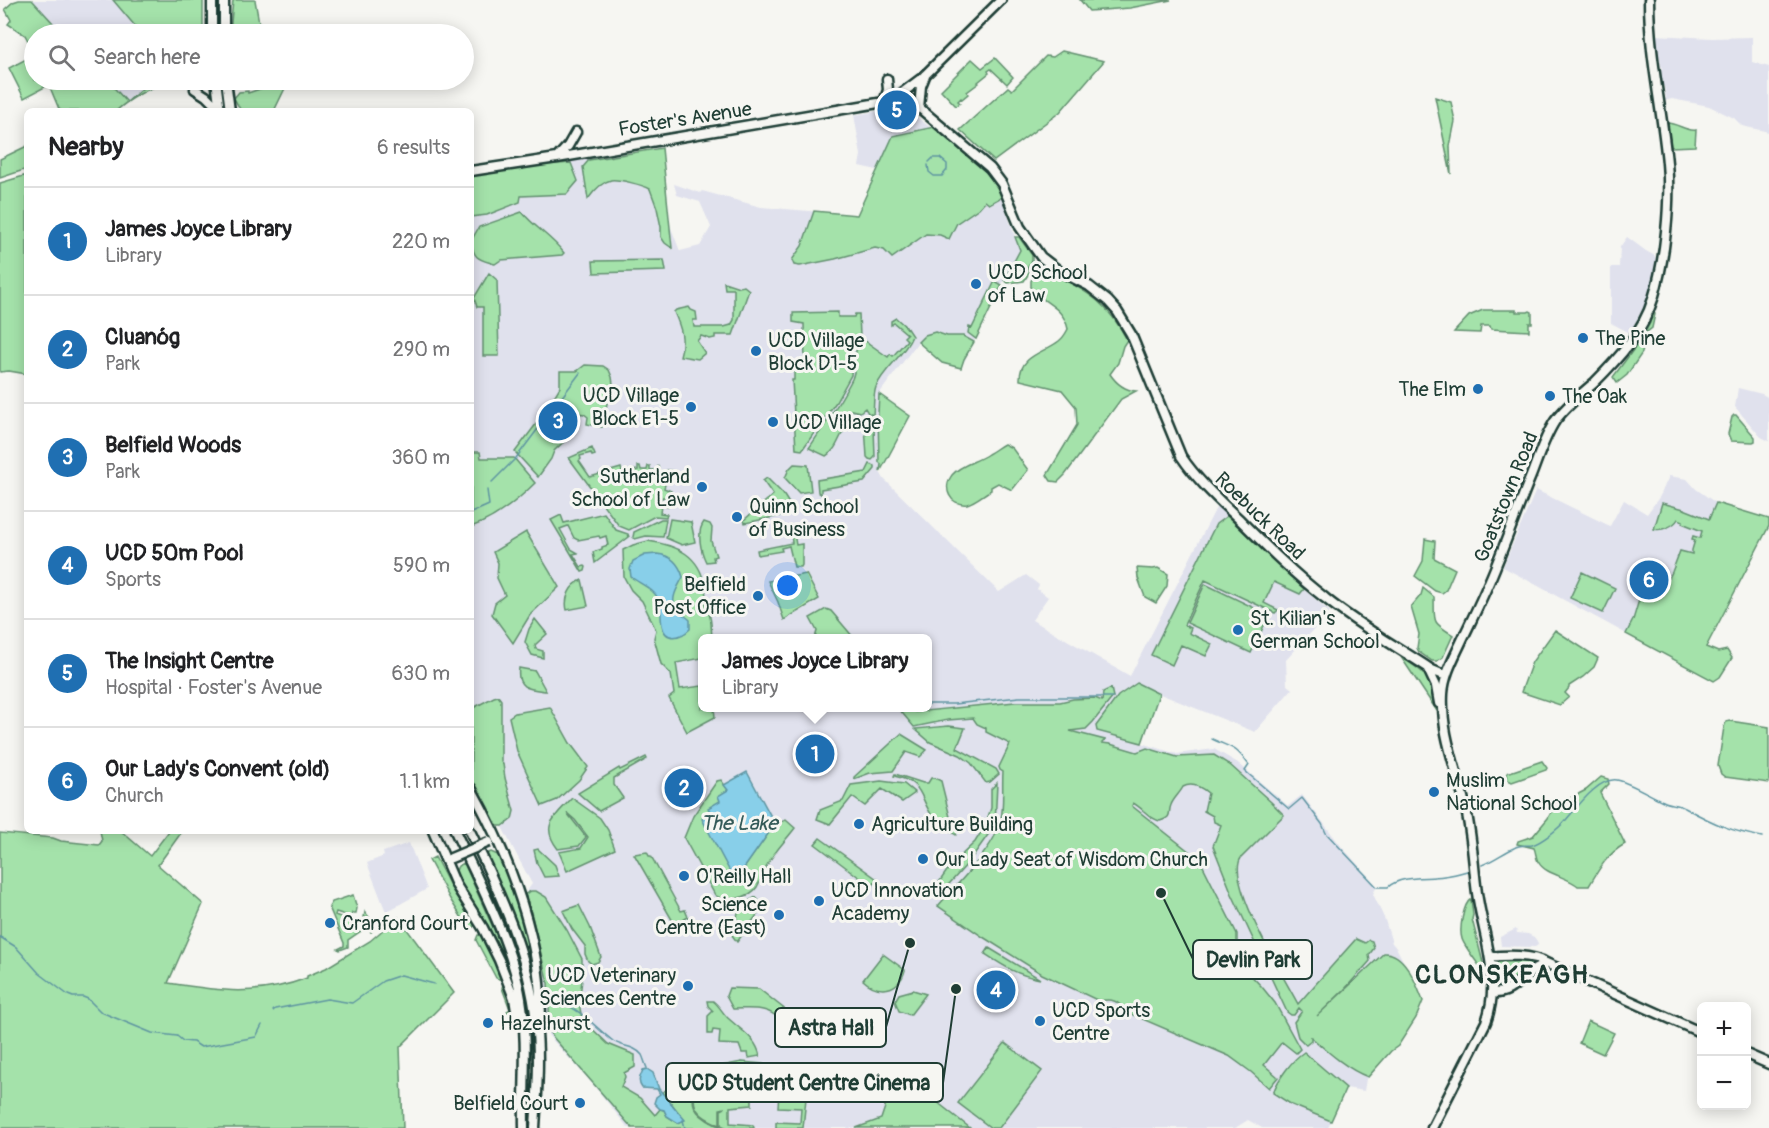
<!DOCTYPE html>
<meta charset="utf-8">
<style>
:root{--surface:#fff;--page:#f6f6f6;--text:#202124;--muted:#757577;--line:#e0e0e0;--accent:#1f6fb2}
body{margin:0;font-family:Pangolin,sans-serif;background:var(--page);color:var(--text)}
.controls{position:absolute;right:18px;bottom:18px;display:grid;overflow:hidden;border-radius:9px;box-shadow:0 3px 15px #0003}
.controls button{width:54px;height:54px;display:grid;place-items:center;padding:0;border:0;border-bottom:2px solid var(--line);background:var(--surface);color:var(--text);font:30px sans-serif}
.you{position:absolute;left:788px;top:586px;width:21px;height:21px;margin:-15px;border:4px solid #fff;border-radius:50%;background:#1a73e8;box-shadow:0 0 0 9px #1a73e833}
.badge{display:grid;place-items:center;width:39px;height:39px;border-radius:50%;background:var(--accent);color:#fff;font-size:20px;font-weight:700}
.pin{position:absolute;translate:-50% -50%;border:3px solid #fff;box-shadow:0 2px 6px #0006}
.popup{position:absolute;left:698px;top:634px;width:234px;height:78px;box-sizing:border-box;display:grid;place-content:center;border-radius:9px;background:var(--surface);filter:drop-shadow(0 2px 4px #0005);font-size:20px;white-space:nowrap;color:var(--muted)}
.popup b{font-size:22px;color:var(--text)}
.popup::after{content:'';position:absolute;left:50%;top:100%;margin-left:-12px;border:12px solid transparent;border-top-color:var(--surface)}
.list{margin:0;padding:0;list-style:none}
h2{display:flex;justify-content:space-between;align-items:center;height:78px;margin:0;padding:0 24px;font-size:26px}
h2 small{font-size:20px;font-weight:400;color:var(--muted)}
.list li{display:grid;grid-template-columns:39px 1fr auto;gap:18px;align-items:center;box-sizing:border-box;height:108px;padding:0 24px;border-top:2px solid var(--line)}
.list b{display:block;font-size:22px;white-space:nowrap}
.list p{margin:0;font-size:20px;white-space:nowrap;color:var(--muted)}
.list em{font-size:20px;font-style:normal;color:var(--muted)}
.icon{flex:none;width:33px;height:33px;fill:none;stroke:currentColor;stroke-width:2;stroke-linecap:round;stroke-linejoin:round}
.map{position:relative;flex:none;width:1769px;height:1128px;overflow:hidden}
.search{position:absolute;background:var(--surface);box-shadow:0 3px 15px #0003;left:24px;top:24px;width:450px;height:66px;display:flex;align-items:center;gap:15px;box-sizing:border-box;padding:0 21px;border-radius:33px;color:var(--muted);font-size:22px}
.panel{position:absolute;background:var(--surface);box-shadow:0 3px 15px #0003;left:24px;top:108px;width:450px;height:726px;border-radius:9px}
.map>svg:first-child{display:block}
.built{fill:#e0e1ed;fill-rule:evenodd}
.green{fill:#a4e2aa;stroke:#62906f;stroke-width:1.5}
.water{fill:#88cfe9;stroke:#5e95a1;stroke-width:1.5}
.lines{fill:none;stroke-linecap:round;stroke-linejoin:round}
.stream{stroke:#5e95a1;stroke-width:1.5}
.secondary-casing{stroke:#1f3d34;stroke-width:13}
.secondary{stroke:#f6f6f2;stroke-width:8}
.secondary-bridge-casing{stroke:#1f3d34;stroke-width:13;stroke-linecap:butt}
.secondary-bridge{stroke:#f6f6f2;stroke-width:8}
.poi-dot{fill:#1f6fb2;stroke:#f6f6f2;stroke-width:2}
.labels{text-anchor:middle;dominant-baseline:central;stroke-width:6;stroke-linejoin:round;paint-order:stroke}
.street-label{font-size:20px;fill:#1f3d34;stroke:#f6f6f2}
.poi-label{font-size:20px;fill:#1f3d34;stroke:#f6f6f2;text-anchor:start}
.water-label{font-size:21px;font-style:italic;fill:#345a58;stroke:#f6f6f2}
.district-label{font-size:26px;font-weight:bold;letter-spacing:1.5px;fill:#1f3d34;stroke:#f6f6f2}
.leader{fill:none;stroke:#1f3d34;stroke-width:2}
.callout-dot{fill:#1f3d34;stroke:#f6f6f2;stroke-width:2}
.callout{fill:#f6f6f2;stroke:#1f3d34;stroke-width:2}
.callout-label{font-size:21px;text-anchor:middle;font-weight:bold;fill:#1f3d34}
</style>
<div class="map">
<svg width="1769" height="1128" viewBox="0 0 1769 1128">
<rect width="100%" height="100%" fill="#f6f6f2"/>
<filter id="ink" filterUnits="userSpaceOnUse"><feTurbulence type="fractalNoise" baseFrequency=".0167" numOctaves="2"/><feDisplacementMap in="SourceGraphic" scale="12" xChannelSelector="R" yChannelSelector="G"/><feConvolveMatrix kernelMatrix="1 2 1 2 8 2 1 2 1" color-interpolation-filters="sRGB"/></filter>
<g filter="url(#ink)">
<path class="built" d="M 32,0 L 203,0 L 202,34 L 57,34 L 53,23 Z
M 1654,35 L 1712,38 L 1752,37 L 1752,62 L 1769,67 L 1769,132 L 1742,126 L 1734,118 L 1709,106 L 1672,99 L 1663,101 L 1666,98 L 1664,86 L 1661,85 L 1659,72 L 1662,69 Z
M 107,80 L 152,80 L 127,102 Z
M 903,107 L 931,128 L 952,154 L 999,188 L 1015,237 L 1019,237 L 1025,247 L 1004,280 L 961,368 L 942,363 L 918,342 L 879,394 L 910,416 L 880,472 L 884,479 L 999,592 L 1026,575 L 1039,585 L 1037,589 L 1048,597 L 1032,620 L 1130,676 L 1217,506 L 1283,571 L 1330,612 L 1286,660 L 1287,685 L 1292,689 L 1255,732 L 1160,694 L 1142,743 L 1177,754 L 1214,749 L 1238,763 L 1288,806 L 1302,795 L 1341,846 L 1377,886 L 1373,894 L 1385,920 L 1392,943 L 1397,949 L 1423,1001 L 1416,1018 L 1398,1046 L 1391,1051 L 1366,1079 L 1364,1091 L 1346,1088 L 1328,1128 L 1262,1128 L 1248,1120 L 1235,1128 L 628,1128 L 591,1082 L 548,1035 L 545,978 L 540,948 L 529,904 L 525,894 L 532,884 L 502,827 L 495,826 L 471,778 L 471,176 L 662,148 L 670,225 L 680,251 L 700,246 L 711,227 L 700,202 L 677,195 L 674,184 L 700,193 L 702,191 L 761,207 L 857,215 L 877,170 L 859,166 L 861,155 L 854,115 ZM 702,638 L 928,638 L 928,708 L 702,708 Z
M 1627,237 L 1646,251 L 1655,256 L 1656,261 L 1652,281 L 1645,304 L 1630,333 L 1611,323 L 1611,267 L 1619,267 L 1620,247 Z
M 1738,388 L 1762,394 L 1769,398 L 1769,441 L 1761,437 L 1735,407 Z
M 1669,476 L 1687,479 L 1696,489 L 1716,503 L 1769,519 L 1769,526 L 1693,670 L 1503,567 L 1536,490 L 1610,526 L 1624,500 L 1647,514 L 1660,496 Z
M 409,843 L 427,889 L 386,912 L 367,863 L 384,856 L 383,852 Z
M 1516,929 L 1517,933 L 1528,934 L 1534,937 L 1537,941 L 1538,945 L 1535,947 L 1501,946 L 1500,937 Z"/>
<path class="green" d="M 19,0 L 32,0 L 53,23 L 57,34 L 34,34 L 34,52 L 25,35 L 8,24 L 11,20 L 5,9 L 13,2 Z
M 113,0 L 203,0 L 203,30 L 150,34 L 141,33 Z
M 233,0 L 255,0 L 261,34 L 230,34 Z
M 1080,0 L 1171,0 L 1130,8 L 1089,11 Z
M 1062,51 L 1104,61 L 1060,112 L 994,161 L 960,130 L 1008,87 L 1012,90 L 1046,56 L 1053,57 Z
M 30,57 L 34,65 L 34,80 L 42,80 L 45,87 L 24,98 L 9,68 Z
M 995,58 L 1013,77 L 1007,84 L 991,69 L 988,71 L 989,73 L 978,82 L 979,83 L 967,92 L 968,94 L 962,99 L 961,98 L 958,101 L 960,103 L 956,106 L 941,90 L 972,59 L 982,68 Z
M 47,80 L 107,80 L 127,102 L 152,80 L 202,80 C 190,84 178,82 165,84 C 150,86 127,101 116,111 L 62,111 L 59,109 Z
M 280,80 L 289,80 L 274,111 L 241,111 L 234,98 L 239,92 L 248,91 L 248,93 L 251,92 L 271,85 Z
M 1435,97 L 1451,102 L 1455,121 L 1450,146 L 1451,174 Z
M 1667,123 C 1677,123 1687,132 1696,130 L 1695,146 L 1671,147 Z
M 934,127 C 956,146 992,169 1002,197 L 989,204 L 985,201 L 979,208 L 957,223 L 949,239 L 940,235 L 926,234 L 892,258 L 884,250 L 875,248 L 835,259 L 800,266 L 794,265 L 792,260 L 802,246 L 814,211 L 857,215 L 893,136 Z
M 27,146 L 27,169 L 0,178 L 0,159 Z
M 662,148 L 672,248 L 665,243 L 661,237 L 661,227 L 657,208 L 650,189 C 643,185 619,179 611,180 C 602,182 593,192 588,199 L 583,167 L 589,160 Z
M 571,163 L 578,181 L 567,194 L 521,196 L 520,202 L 487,215 L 471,217 L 471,176 L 542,165 Z
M 27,175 L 27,374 L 9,371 L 0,372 L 0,183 Z
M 522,212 C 534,227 552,237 564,253 L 562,255 L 501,260 L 495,264 C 479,259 474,260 471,241 L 479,227 Z
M 1015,237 L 1019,237 L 1032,255 L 1032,261 L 1026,270 L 1029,273 L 1024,281 L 1008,283 L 1004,280 L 1020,250 Z
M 664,260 L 666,271 L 594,273 L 593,261 Z
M 1046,269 C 1085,291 1106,299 1127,340 L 1123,346 L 1118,363 L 1110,374 C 1116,383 1124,390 1136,391 L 1121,399 L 1065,475 L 1058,482 L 1051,481 L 1047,475 L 1077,425 L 1076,407 L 1062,390 L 1020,380 C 1019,355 1044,353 1059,341 C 1063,338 1066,333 1068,329 C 1063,306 1045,305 1031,288 L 1031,281 L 1033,277 L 1035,278 L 1040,271 Z
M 489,273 L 497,280 L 499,356 L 483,356 L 483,307 L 477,307 L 474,298 Z
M 995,281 L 1002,285 L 976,339 L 968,333 L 969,327 L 972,328 Z
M 724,282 L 739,287 L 744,286 L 749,290 L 733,335 L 715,335 L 715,338 L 710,339 L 701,336 L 697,341 L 705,353 L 698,359 L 680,356 C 685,339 681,328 674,312 L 676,310 L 689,307 L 691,310 L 696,312 L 697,320 L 693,320 L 694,327 L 724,327 L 731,325 L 734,320 L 734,289 L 725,289 Z
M 1483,310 L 1516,310 L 1516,312 L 1528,312 L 1530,311 L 1532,312 L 1532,323 L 1529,323 L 1529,331 L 1491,329 L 1490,326 L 1481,326 L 1480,333 L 1454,332 L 1469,316 Z
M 838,312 L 838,317 L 854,317 L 855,314 L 859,314 L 860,336 L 853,343 L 851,375 L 836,402 L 802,450 L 796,449 L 792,380 L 794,380 L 794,370 L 799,365 L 805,363 L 804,324 L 793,322 L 793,313 Z
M 1652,313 L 1655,314 L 1652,328 L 1647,332 L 1642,353 L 1627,375 L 1617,383 L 1613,377 L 1642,338 L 1650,323 Z
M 896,318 L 906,327 L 912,336 C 904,356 884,368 876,387 C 873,395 874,406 873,415 L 868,413 L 865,408 L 860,412 L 851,410 L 850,419 L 865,422 L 874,428 L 875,457 L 872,460 L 869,459 L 867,457 L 865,426 L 848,425 C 839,434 838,450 826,456 L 809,448 C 824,426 840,403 852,379 C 858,366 852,350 861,338 L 888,357 L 890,354 L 893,356 L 907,340 L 904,337 L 907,334 L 894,323 L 891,325 L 891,321 Z
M 935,332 L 947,336 L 963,336 L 974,342 L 964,359 L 961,368 L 942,363 L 918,342 L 925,335 Z
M 585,365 L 603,366 L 609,370 L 612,377 L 613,384 L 609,394 L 602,427 L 587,424 L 588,417 L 584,414 L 577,413 L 578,424 L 576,430 L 554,451 L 551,459 L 538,477 L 515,452 L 543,415 L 560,387 L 560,371 L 577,371 Z
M 879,394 L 910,416 L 880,472 L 881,464 L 879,462 L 878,414 Z
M 1734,415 L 1736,415 L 1755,437 L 1755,441 L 1753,442 L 1731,441 L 1728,434 L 1732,417 Z
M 1004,444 L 1012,448 L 1028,470 L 1012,490 L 998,483 L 991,487 L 991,490 C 984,494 975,502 967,504 C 950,506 942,488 952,475 C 961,464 977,462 988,454 C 994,451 998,447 1004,444 Z
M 592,448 L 595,455 L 592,456 L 591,453 L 580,456 L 581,459 L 579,461 L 590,477 L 621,468 L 622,472 L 638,470 L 638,466 L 640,466 L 641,470 L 647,470 L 648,466 L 650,466 L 650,470 L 657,470 L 658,466 L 659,471 L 666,471 L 667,470 L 675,471 L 672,482 L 666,481 L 664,488 L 671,491 L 670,498 L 662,497 L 661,501 L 668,503 L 668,507 L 661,506 L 660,513 L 667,514 L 666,517 L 655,516 L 629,530 L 619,526 L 569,458 Z
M 471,452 L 480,452 L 481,458 L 514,458 L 535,483 C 517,501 495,519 471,527 Z
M 794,464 L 808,465 L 811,491 L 799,493 L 785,478 L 789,469 Z
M 870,464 L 875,466 L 875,469 L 864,482 L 821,489 L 821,494 L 818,492 L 817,480 L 866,472 Z
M 767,478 L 783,494 L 795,513 L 745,523 L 744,520 L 773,495 L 763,481 Z
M 1662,503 L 1684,509 L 1709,519 L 1716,503 L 1769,519 L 1769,526 L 1706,647 L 1718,652 L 1727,650 L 1732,658 L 1720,677 L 1714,681 L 1626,634 L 1633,620 L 1639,600 L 1636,596 L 1639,587 L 1659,596 L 1672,572 L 1680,551 L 1692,554 L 1692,550 L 1695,540 L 1692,539 L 1693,536 L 1700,538 L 1702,531 L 1682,523 L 1683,521 L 1678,519 C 1674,526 1662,531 1654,529 Z
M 604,513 L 616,530 L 628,534 L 629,537 L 595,563 L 593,552 L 602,549 L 602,547 L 608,545 L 606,536 L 600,538 L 599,536 L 578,540 L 574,538 L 568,526 L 560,529 L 571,549 L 578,553 L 573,554 L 581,567 L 585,566 L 586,567 L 585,571 L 582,572 L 551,520 L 561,515 L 564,523 Z
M 1227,516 L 1304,589 L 1300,594 L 1274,582 L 1264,603 L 1278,610 L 1275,613 L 1205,580 L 1184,625 L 1191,628 L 1189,633 L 1212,644 L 1206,656 L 1181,645 L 1172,665 L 1151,655 L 1216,524 Z
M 661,519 L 666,519 L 663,537 L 646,536 L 635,539 L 633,537 L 634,532 Z
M 670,519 L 691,522 L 695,542 L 682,545 L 666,538 Z
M 704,522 L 710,524 L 712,528 L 711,541 L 716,556 L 713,557 L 714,561 L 706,562 C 701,552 696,532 704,522 Z
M 526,532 L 559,587 L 530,615 L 513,643 L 492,614 L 495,603 L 505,595 L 497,578 L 498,563 L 493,552 Z
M 791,533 L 794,533 L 796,545 L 802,544 L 802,565 L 801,567 L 794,567 L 789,546 L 781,548 L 782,551 L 758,555 L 757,550 L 792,543 Z
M 1425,539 L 1435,541 L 1434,558 L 1455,569 L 1446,590 L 1442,593 L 1435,591 L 1415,576 L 1423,561 Z
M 648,541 C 677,545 700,555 705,587 C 707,594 704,604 706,610 C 707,612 708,613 709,614 C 712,621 711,630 712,637 L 702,638 L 702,658 L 676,663 L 680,689 L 702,686 L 702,708 L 714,708 L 715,717 L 687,732 L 669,698 L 674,694 L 671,674 L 661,664 L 654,638 L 656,630 L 642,601 L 631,590 L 624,577 L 623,550 L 633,545 Z
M 1137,568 L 1153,569 L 1158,568 L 1168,574 L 1167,586 L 1156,603 L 1145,597 L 1138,578 Z
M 1582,572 L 1615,588 L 1603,613 L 1570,598 Z
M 806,574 L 819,599 L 784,620 L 778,602 L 768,581 Z
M 582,580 L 588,606 L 567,610 C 564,598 570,585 582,580 Z
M 1205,584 L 1269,615 L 1251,653 L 1187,623 Z
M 1423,588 L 1434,597 C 1435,622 1430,621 1453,635 L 1443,657 L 1437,661 L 1432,661 L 1419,652 L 1417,648 L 1419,634 L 1411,607 L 1421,595 Z
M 826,609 L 831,611 L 854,638 L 815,638 L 817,631 L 810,618 Z
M 535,619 L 547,634 L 535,645 L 536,649 L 543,651 L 543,658 L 532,655 L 525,642 L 529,629 Z
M 1555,630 L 1598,658 L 1594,667 L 1583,677 L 1569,686 L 1569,688 L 1565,693 L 1569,697 L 1560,705 L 1521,692 L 1532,662 Z
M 1401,657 C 1434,678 1427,675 1437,711 Z
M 519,668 L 535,671 L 546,691 C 529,689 516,689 519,668 Z
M 1137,683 L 1159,694 L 1142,743 L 1097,731 L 1096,726 L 1118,696 Z
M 1111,688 L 1113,697 L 1093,722 L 1086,729 L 1070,731 L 1105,740 L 1102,743 L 1110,744 L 1137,752 L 1147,748 L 1177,757 L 1214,755 L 1230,765 L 1271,802 L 1284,815 L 1241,858 C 1225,882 1285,979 1298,1004 L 1356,939 L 1365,943 L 1369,940 L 1372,941 L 1374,948 L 1369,955 L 1370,961 L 1344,990 L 1317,1016 L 1384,953 C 1405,952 1416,983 1423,1001 L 1416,1018 L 1398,1046 L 1391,1051 L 1368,1077 C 1347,1069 1328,1052 1311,1037 L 1311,1041 L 1306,1045 L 1298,1037 L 1294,1022 L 1302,1011 L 1299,1008 L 1294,1015 L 1291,1015 L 1287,1012 L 1232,894 L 1213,846 L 1221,825 L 1214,822 L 1213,816 L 1204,811 L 1208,793 C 1201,787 1192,782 1183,787 C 1180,793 1173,799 1171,805 C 1167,814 1174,816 1160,821 C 1149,819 1143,808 1133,803 L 1132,806 L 1200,860 L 1237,934 L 1237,956 L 1242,966 L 1262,987 L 1275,1003 L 1300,1049 L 1296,1053 L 1282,1042 L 1264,1065 L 1278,1077 L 1269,1088 L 1251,1072 L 1229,1056 L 1126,1012 C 1118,1001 1113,998 1099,1001 L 1042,974 L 983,937 L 938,906 C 956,885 997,846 1001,819 C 1004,804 1002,787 1003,772 L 1000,770 L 999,767 L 1010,744 L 986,732 L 986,728 L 977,724 L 973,718 L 948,720 L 914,727 L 898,708 L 911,708 L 915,712 L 1015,702 L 1060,702 L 1073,699 L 1095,698 L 1102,701 L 1103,692 Z
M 498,696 L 501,700 L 501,762 L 503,764 L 505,778 L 514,811 L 512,819 L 503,826 L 495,826 L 471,778 L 471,709 L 494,697 Z
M 550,707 L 570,743 L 588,767 L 579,780 L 557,800 L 542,806 L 517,751 L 509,717 L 515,713 Z
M 1730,721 L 1769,727 L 1769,783 L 1725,777 L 1721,774 L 1718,766 L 1724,727 L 1726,722 Z
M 949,726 L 965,728 L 957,748 L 996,769 L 999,774 L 990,782 L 986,783 L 971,763 L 960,755 L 930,742 L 915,729 Z
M 901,734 L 927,750 L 920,757 L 906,752 L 893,771 L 870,773 L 854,779 L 854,777 Z
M 646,757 L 647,759 L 614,778 L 614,785 L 623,798 L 599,811 L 578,793 L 619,768 L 620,770 Z
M 1542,761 L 1547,768 L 1546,770 L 1512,782 L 1508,780 L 1507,773 Z
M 895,774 L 923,783 L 928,783 L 931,778 L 935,778 L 941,781 L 952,825 L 956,825 L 958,831 L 956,835 C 949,830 938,824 933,817 C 918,796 925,783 894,776 Z
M 1601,777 L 1608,779 L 1609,784 L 1600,793 L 1625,844 C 1607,854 1599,869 1589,886 L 1578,886 C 1568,877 1545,874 1539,863 C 1536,860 1536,852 1534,848 L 1517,844 L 1518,841 L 1533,836 L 1548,818 L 1555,806 L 1586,790 Z
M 721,780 L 728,790 L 711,813 L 735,881 L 775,824 L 786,820 L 795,828 C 786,840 774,852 767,865 C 763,872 761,880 757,887 C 750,898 726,903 715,895 L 684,838 L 693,816 L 717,781 Z
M 881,781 L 904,784 L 915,793 L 902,802 L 882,789 L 865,806 L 852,797 L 830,824 L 817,819 L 820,810 L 843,801 L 851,785 Z
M 997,783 L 995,825 L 968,863 L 941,893 L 935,888 L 951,865 L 975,842 L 985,826 L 991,808 L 991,789 Z
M 572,798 L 600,818 L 608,830 L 615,849 L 567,871 L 559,852 L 581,848 L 588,837 L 575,820 L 567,813 L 586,837 L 579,846 L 558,849 C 539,825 556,816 572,798 Z
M 100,831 L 121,831 L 150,856 L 169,831 L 178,831 L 181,833 L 158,865 L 203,904 L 168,983 C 219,991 257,997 307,978 L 307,976 L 326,968 L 370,941 L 398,917 L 454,993 L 400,1047 L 403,1128 L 0,1128 L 0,833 L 53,838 L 61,841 L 99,845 L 102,841 Z
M 820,838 L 877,879 L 872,887 L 815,844 Z
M 538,849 L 555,865 L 559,876 L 544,877 L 537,863 L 534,850 Z
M 491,852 L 500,856 C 514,898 530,940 536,985 L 520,934 L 483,855 Z
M 647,852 L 649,856 L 651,856 L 681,911 L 685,910 L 688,917 L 675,925 L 634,854 Z
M 435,857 L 454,893 L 473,921 L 474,926 L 471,929 L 467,926 L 450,899 L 429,860 Z
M 464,863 L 508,961 L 515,989 L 496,945 L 454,875 L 458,866 Z
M 531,891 L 536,891 L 546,897 L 567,930 L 582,959 L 582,980 L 579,1003 L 582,1019 L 608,1044 L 635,1055 L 635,1067 L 624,1073 L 625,1077 L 621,1087 L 640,1098 L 655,1115 L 660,1109 L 664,1110 L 667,1116 L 678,1123 L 684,1120 L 663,1092 C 676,1084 674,1078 683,1066 L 693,1065 L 715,1068 L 717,1070 L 713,1078 L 720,1074 L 718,1074 L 718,1070 L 716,1067 L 742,1062 L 763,1064 L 762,1075 L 741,1075 L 741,1089 L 752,1092 L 752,1105 L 730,1107 L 730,1123 L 753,1125 L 754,1128 L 727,1128 L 721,1125 L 721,1110 L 725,1108 L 720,1109 L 720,1125 C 713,1122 703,1118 699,1112 C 693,1106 692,1091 699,1085 C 703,1082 708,1081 711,1079 L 697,1084 C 685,1109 702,1119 723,1128 L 632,1128 L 552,1036 L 550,1030 L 548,983 L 529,904 L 525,894 Z
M 353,895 L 357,908 L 356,913 L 352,913 L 351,917 L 336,912 L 335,915 L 364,926 L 367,918 L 364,917 L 365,912 L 376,926 L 371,932 L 367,927 L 348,940 L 348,947 L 340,950 L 338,949 L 344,946 L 344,943 L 329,907 L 332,902 Z
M 756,897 L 763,907 L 737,942 L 729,931 L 736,924 L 738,912 L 741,908 L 745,903 Z
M 1471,899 L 1473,915 L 1472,919 L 1486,975 C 1480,966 1465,948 1462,939 C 1459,930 1463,904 1471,899 Z
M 579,905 L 590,927 L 601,957 L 598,962 L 592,964 L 588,961 L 585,954 L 585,946 L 572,929 L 563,911 Z
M 478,935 L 482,935 C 496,963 510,991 514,1022 L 510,1022 L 507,1011 L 510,1009 L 502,988 L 503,984 L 502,980 L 496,978 L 476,940 Z
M 989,948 L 1040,979 C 1017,975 1005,967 985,954 Z
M 883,954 L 905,970 C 899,992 878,994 863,980 Z
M 1506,957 L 1508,960 L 1518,960 L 1518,958 L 1531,961 L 1532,966 L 1507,988 L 1498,989 L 1496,962 Z
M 729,988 L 759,989 L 787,1011 L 780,1019 C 766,1006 751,1009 733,1009 L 726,996 Z
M 913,990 L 926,994 L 910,1015 L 899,1011 L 895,1001 L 899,994 Z
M 707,1001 L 713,1001 C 720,1006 723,1014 729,1019 C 742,1031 756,1038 760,1056 L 749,1058 L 748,1053 L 742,1053 L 739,1045 L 719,1044 L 720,1031 L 713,1030 L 712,1034 L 708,1034 L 708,1016 L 713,1011 L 708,1006 Z
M 1588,1021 L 1614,1033 L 1603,1054 L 1579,1043 Z
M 1005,1043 L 1042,1071 L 999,1128 L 991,1128 L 958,1103 Z
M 1304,1052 L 1346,1088 L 1331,1121 L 1292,1105 L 1273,1093 C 1278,1079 1292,1060 1304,1052 Z
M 779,1093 L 806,1098 L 803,1128 L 776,1128 L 776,1122 L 800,1123 L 801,1108 L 778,1107 Z
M 932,1098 L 970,1128 L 856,1128 L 881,1119 L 886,1104 L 898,1100 Z"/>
<path class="water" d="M 657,554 C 671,555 679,563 683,577 C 678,587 668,601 678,610 C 682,614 687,617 690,620 L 690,629 C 681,638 665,642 662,625 C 660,617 662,609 659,601 C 655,589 640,584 631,577 L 630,569 L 633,561 L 645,555 Z
M 747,772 L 775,824 L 735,881 L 702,819 L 711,813 L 708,808 L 720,801 L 718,796 L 728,790 L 724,785 Z
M 647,1069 L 653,1073 L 659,1089 L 685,1120 L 678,1123 L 667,1116 L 664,1110 L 660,1109 L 654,1103 L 656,1097 L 660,1094 L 657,1089 L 642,1088 C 637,1081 640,1077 643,1070 Z"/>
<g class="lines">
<path class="stream" d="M 928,165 L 929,172 L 934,176 L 942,176 L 947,170 L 947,164 L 940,158 L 933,158 L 929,162
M 492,482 L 516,458 L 580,373
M 471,513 L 489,505 L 487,490
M 928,704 L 954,704 L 1019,697 L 1113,697
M 1212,739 C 1233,749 1234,745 1249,765 L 1245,771 L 1289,809 L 1302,798 L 1322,824 L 1326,833 L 1377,887 L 1388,887 C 1402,875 1426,879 1444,876 C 1452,875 1460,873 1467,871
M 1482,865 C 1493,861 1503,853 1514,848 C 1520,844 1525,846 1532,845 C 1542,842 1558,829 1565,821 C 1576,809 1598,777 1617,780 C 1629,782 1651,796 1663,801 C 1670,805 1679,804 1685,808 C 1713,823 1730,831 1762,837
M 0,937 L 16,947 L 39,973 L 68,995 L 73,997 L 83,997 L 88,999 L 101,1012 L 152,1033 L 177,1036 L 183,1041 L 193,1042 L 201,1047 L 256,1037 L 262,1025
M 561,1003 C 581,1009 596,1028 613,1041 C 621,1047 634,1045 642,1055 C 644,1059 645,1064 647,1068
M 273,1011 L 275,1009 L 327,999 L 352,1003 L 383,981 L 401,975 L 434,984
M 683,1120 L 685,1128"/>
<defs>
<path id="secondary" d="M 212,34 L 212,0
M 224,34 L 224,0
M 216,80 L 220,111
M 226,80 L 230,111
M 195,89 L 206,96 L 220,110
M 902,93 L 990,168 L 1002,184 L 1020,227 L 1041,257 L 1059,271 L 1089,286 L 1108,301 L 1117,311 L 1131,334 L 1181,456 C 1197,480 1219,500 1240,520 C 1267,547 1295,575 1325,598 C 1358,625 1396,646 1432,670 L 1446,676
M 886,101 L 892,104 L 902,104 L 917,109
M 884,102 L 888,90 L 887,79
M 919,108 L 921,86 L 925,76
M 557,158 L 568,146 L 576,132
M 471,171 L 557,158 L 884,102 L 902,93 L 922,78 L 1001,0
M 1427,667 L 1436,686 L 1439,703
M 471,788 C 501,842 527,904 537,966 C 540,986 541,1006 541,1026
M 433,831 L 456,885 L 483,928 L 499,960 L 514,998 L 518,1024
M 455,831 C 479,882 512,943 521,999 C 528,1041 523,1085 524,1128
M 470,831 C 499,891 529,955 536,1022 C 540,1057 537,1093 535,1128
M 1490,957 C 1505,955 1533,954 1546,963 L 1702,1033
M 1493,993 C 1512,994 1519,979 1534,970 C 1538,967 1542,967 1546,963
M 1746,1054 L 1769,1064
M 1432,1128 L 1486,1022 C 1502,979 1483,936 1477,893 C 1473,863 1472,831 1464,801 C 1455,764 1441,733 1443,694 C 1444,674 1455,656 1463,638 C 1475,613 1487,589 1497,563 C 1509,534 1519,505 1531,476 C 1538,458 1544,438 1555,421 C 1566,406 1580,395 1594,383 C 1618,359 1643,332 1653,299 C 1665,260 1671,203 1667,163 C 1662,108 1649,55 1649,0"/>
</defs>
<use href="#secondary" class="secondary-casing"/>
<use href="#secondary" class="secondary"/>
<defs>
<path id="secondary-bridge" d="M 451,858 L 489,842"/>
</defs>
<use href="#secondary-bridge" class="secondary-bridge-casing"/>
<use href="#secondary-bridge" class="secondary-bridge"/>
</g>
</g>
<g class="poi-dot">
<circle cx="976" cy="284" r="6"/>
<circle cx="1583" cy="338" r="6"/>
<circle cx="756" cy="351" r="6"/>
<circle cx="1478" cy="389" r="6"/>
<circle cx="1550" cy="396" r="6"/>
<circle cx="691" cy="407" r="6"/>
<circle cx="773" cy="422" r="6"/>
<circle cx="702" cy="487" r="6"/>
<circle cx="737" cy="517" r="6"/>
<circle cx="758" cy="596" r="6"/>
<circle cx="1238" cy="630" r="6"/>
<circle cx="1434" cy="792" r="6"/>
<circle cx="859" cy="824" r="6"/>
<circle cx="923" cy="859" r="6"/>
<circle cx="684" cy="876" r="6"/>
<circle cx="819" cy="901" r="6"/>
<circle cx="779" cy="915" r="6"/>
<circle cx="330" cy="923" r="6"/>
<circle cx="688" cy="986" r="6"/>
<circle cx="1040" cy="1021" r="6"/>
<circle cx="488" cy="1023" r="6"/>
<circle cx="580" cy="1103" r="6"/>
</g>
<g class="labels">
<g class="street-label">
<text transform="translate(685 119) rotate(-9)">Foster's Avenue</text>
<text transform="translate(1506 497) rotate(-68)">Goatstown Road</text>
<text transform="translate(1260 516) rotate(44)">Roebuck Road</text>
</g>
<g class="poi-label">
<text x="988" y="272">UCD School<tspan x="988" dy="23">of Law</tspan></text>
<text x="1595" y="338">The Pine</text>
<text x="768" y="340">UCD Village<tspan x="768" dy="23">Block D1-5</tspan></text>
<text x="1466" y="389" text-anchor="end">The Elm</text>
<text x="679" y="395" text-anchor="end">UCD Village<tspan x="679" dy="23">Block E1-5</tspan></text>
<text x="1562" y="396">The Oak</text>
<text x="785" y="422">UCD Village</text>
<text x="690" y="476" text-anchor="end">Sutherland<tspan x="690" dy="23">School of Law</tspan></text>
<text x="749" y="506">Quinn School<tspan x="749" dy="23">of Business</tspan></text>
<text x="746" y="584" text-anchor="end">Belfield<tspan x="746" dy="23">Post Office</tspan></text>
<text x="1250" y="618">St. Kilian's<tspan x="1250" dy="23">German School</tspan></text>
<text x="1446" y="780">Muslim<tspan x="1446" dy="23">National School</tspan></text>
<text x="871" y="824">Agriculture Building</text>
<text x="935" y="859">Our Lady Seat of Wisdom Church</text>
<text x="696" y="876">O'Reilly Hall</text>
<text x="831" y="890">UCD Innovation<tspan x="831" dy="23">Academy</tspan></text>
<text x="767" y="904" text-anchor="end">Science<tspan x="767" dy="23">Centre (East)</tspan></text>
<text x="342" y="923">Cranford Court</text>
<text x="676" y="975" text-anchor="end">UCD Veterinary<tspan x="676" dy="23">Sciences Centre</tspan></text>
<text x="1052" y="1010">UCD Sports<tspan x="1052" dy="23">Centre</tspan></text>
<text x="500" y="1023">Hazelhurst</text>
<text x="568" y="1103" text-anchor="end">Belfield Court</text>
</g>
<g class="water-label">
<text x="739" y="823">The Lake</text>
</g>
<g class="district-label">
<text x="1502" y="975">CLONSKEAGH</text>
</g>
</g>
<path class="leader" d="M1161 893L1193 959M910 943L886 1027M956 989L943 1083"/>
<g class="callout-dot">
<circle cx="1161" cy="893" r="6"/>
<circle cx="910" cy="943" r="6"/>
<circle cx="956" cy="989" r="6"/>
</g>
<g class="callout">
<rect x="1193" y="940" width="119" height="39" rx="6"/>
<rect x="775" y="1008" width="111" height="39" rx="6"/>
<rect x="666" y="1063" width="277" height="39" rx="6"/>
</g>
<g class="callout-label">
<text x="1253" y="967">Devlin Park</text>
<text x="831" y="1035">Astra Hall</text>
<text x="804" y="1090">UCD Student Centre Cinema</text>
</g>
</svg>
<div class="controls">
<button>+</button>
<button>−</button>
</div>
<div class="you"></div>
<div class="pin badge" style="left:815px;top:754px">1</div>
<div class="popup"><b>James Joyce Library</b>Library</div>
<div class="pin badge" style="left:684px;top:788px">2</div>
<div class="pin badge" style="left:558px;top:421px">3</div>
<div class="pin badge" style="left:996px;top:990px">4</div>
<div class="pin badge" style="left:897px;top:110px">5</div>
<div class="pin badge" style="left:1649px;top:580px">6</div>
<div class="search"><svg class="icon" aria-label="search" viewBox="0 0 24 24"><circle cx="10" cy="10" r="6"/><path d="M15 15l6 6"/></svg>Search here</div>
<section class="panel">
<h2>Nearby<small>6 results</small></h2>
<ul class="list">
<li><span class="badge">1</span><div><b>James Joyce Library</b><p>Library</p></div><em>220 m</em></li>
<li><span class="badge">2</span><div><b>Cluanóg</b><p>Park</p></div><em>290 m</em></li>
<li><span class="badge">3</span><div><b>Belfield Woods</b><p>Park</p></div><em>360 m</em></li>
<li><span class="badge">4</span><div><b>UCD 50m Pool</b><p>Sports</p></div><em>590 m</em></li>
<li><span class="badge">5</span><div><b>The Insight Centre</b><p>Hospital · Foster's Avenue</p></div><em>630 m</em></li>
<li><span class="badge">6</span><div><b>Our Lady's Convent (old)</b><p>Church</p></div><em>1.1 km</em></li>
</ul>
</section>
</div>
